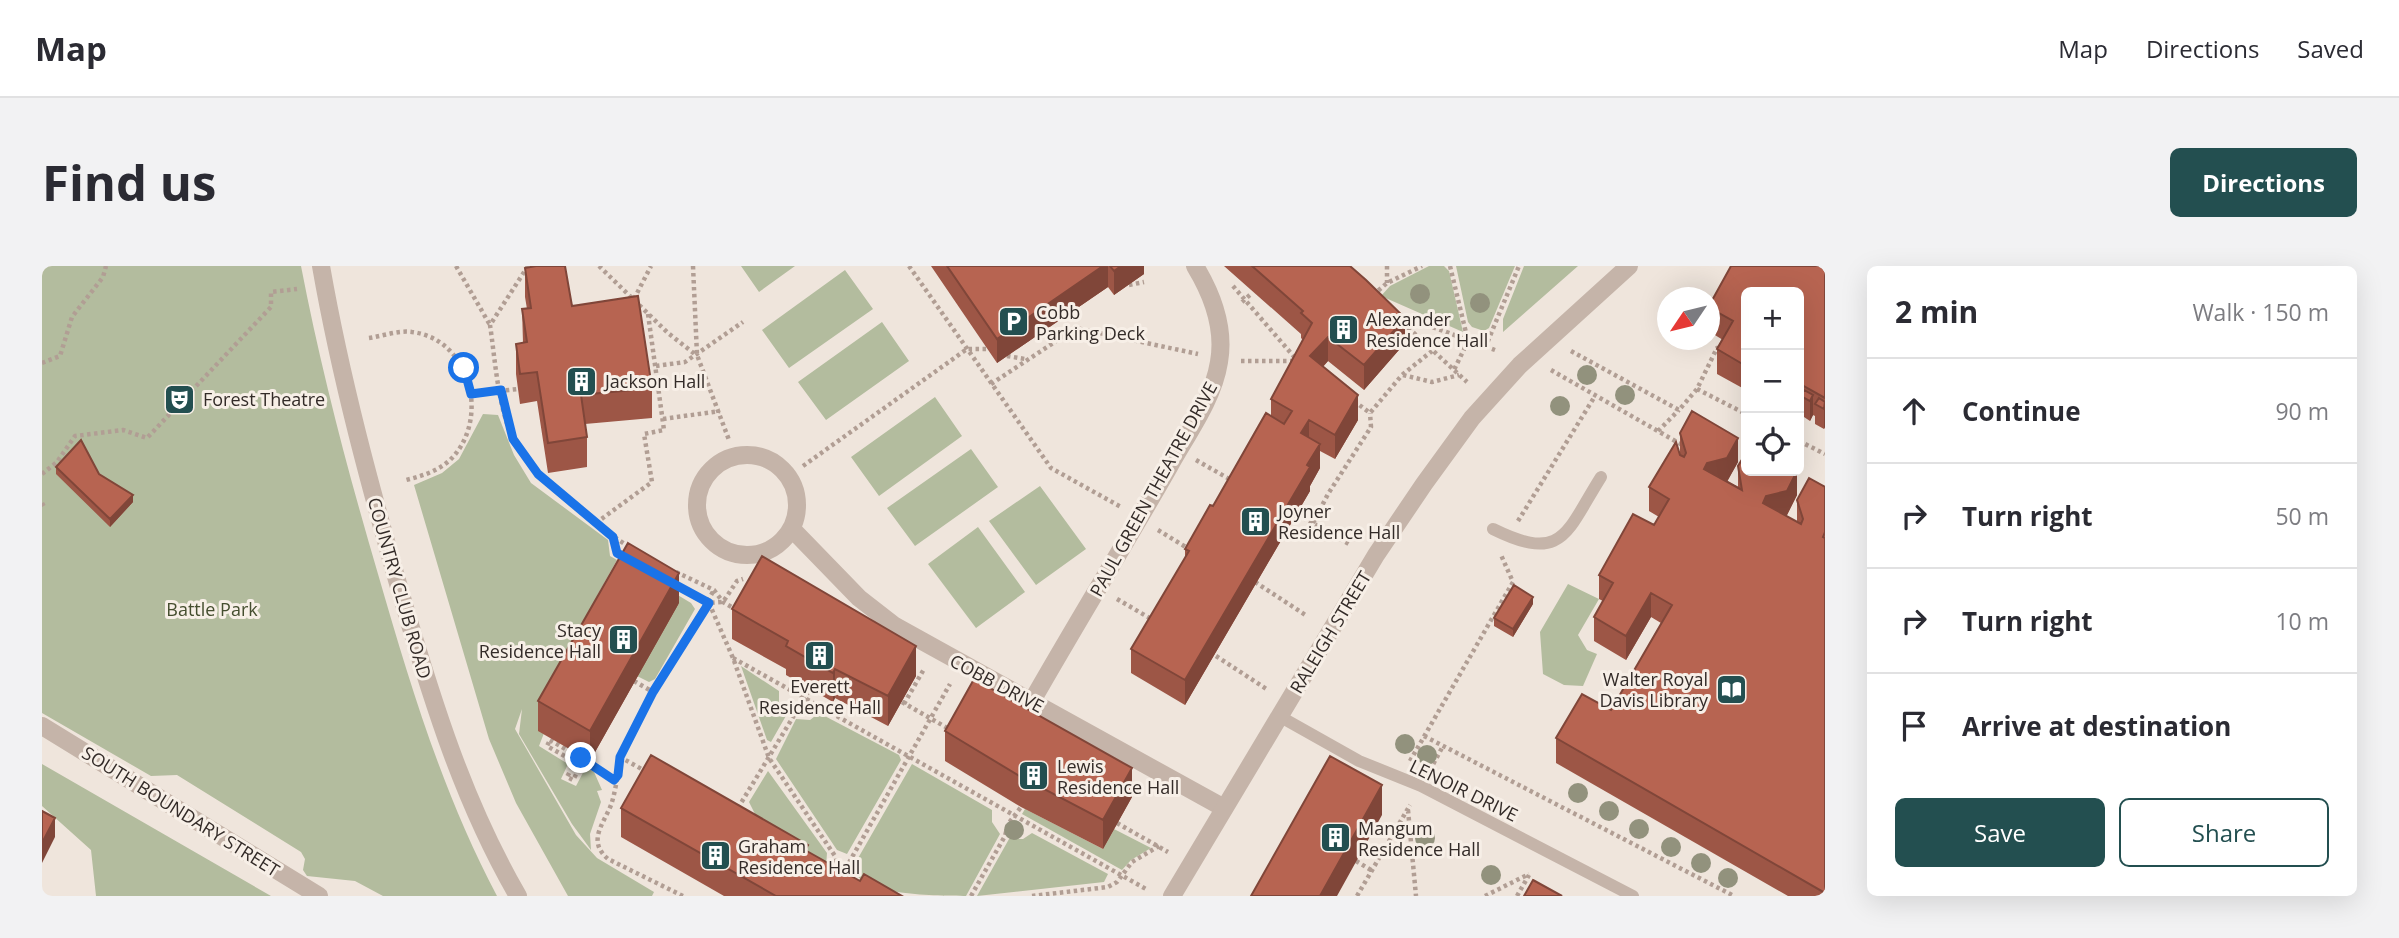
<!DOCTYPE html>
<meta charset="utf-8">
<style>
:root{--surface:#fff;--page:#f2f2f3;--text:#2b2b33;--muted:#7c7c81;--line:#e1e1e2;--accent:#234f50}
body{margin:0;font-family:"Open Sans",sans-serif;background:var(--page);color:var(--text)}
.controls{position:absolute;right:21px;top:21px;display:grid;overflow:hidden;border-radius:10px;box-shadow:0 7px 28px #0002}
.controls button{width:63px;height:63px;display:grid;place-items:center;padding:0;border:0;border-bottom:2px solid var(--line);background:var(--surface);color:var(--text);font:35px sans-serif}
.compass{position:absolute;left:1615px;top:21px;width:63px;height:63px;border-radius:50%;background:var(--surface);box-shadow:0 7px 28px #0002;rotate:235deg}
.stop{position:absolute;width:21px;height:21px;margin:-16px;border:5px solid #1a73e8;border-radius:50%;background:#fff}
.stop.end{background:#1a73e8;border-color:#fff;box-shadow:0 2px 7px #0008}
.list{margin:0;padding:0;list-style:none}
h2{display:flex;justify-content:space-between;align-items:center;height:91px;margin:0;padding:0 28px;font-size:30px}
h2 small{font-size:23px;font-weight:400;color:var(--muted)}
.list li{display:grid;grid-template-columns:46px 1fr auto;gap:21px;align-items:center;box-sizing:border-box;height:105px;padding:0 28px;border-top:2px solid var(--line)}
.list b{display:block;font-size:26px;white-space:nowrap}
.list em{font-size:23px;font-style:normal;color:var(--muted)}
.actions{display:flex;gap:14px;padding:21px 28px}
.actions a{flex:1;padding:16px 0;border:2px solid var(--accent);border-radius:10px;text-align:center;font-size:24px;color:var(--accent)}
.actions .main{background:var(--accent);color:#fff}
.icon{flex:none;width:38px;height:38px;fill:none;stroke:currentColor;stroke-width:2;stroke-linecap:round;stroke-linejoin:round}
.map{position:relative;flex:none;width:1783px;height:630px;overflow:hidden;border-radius:10px}
header{display:flex;align-items:center;gap:42px;box-sizing:border-box;height:98px;padding:0 35px;background:var(--surface);border-bottom:2px solid var(--line)}
header strong{font-size:33px}
nav{display:flex;gap:38px;margin-inline-start:auto;font-size:24px}
.intro{display:flex;align-items:center;justify-content:space-between;box-sizing:border-box;height:168px;padding:0 42px}
h1{margin:0;font-size:49px}
.button{padding:18px 32px;border-radius:10px;background:var(--accent);color:#fff;font-size:24px;font-weight:700}
main{display:flex;gap:42px;padding:0 42px}
aside{flex:1;background:var(--surface);border-radius:10px;box-shadow:0 7px 28px #0002}
.map>svg:first-child{display:block}
.green{fill:#b3bc9e}
.lines{fill:none;stroke-linecap:round;stroke-linejoin:round}
.path{stroke:#b19e94;stroke-width:4.5;stroke-dasharray:3.5 3.5;stroke-linecap:butt}
.service{stroke:#c5b4a9;stroke-width:12}
.minor{stroke:#c5b4a9;stroke-width:18}
.tertiary{stroke:#c5b4a9;stroke-width:18}
.tree{fill:#92927d}
.wall{fill:#9d5646}
.shaded-wall{fill:#804639}
.building{fill:#b76451;stroke:#804639;stroke-width:2}
.route{stroke:#1a73e8;stroke-width:9}
.labels{text-anchor:middle;dominant-baseline:central;stroke-width:6;stroke-linejoin:round;paint-order:stroke}
.poi-label{font-size:18px;fill:#332b28;stroke:#f7efe7;text-anchor:start}
.street-label{font-size:18px;fill:#332b28;stroke:#f7efe7}
.park-label{font-size:18px;fill:#454e2f;stroke:#f7efe7}
</style>
<header>
<strong>Map</strong>
<nav><a>Map</a><a>Directions</a><a>Saved</a></nav>
</header>
<div class="intro"><h1>Find us</h1><a class="button">Directions</a></div>
<main>
<div class="map">
<svg width="1783" height="630" viewBox="0 0 1783 630">
<rect width="100%" height="100%" fill="#efe5dc"/>
<path class="green" d="M 0,0 L 259,0 C 279,104 306,206 336,308 C 368,419 401,528 455,630 L 341,630 L 313,615 L 265,610 L 261,604 L 263,593 L 259,586 L 135,509 L 109,510 L 0,447 Z
M 699,0 L 753,0 L 717,26 Z
M 1387,0 L 1402,0 L 1407,5 L 1421,66 L 1339,30 L 1348,20 Z
M 1414,0 L 1473,0 L 1447,62 L 1442,65 L 1430,61 L 1426,56 Z
M 1482,0 L 1536,0 L 1461,66 L 1461,53 Z
M 803,4 L 831,43 L 747,102 L 720,64 Z
M 840,56 L 867,95 L 784,154 L 756,116 Z
M 893,131 L 920,170 L 837,230 L 809,191 Z
M 441,148 L 456,149 L 472,189 L 489,217 L 566,274 L 568,290 L 575,294 L 556,328 L 497,480 L 526,498 L 519,513 L 534,520 L 544,501 L 552,506 L 560,524 L 555,525 L 559,536 L 548,568 L 549,584 L 530,558 L 477,468 L 480,443 L 473,463 L 534,569 L 555,592 L 612,626 L 610,630 L 526,630 L 474,537 L 447,473 L 372,219 L 400,207 L 417,193 Z
M 929,183 L 956,221 L 873,280 L 845,242 Z
M 998,220 L 1044,283 L 994,319 L 947,255 Z
M 936,261 L 983,326 L 934,362 L 886,298 Z
M 1526,318 L 1557,333 L 1536,369 L 1545,384 L 1555,388 L 1541,420 L 1522,419 L 1501,408 L 1498,366 Z
M 619,319 L 649,337 L 653,343 L 613,413 L 607,416 L 595,410 Z
M 699,400 L 737,425 L 737,436 L 745,448 L 729,476 L 725,474 Z
M 777,447 L 857,489 L 859,494 L 805,588 L 795,584 L 734,493 L 754,453 L 768,454 Z
M 0,498 L 229,630 L 54,630 L 49,584 L 0,540 Z
M 870,498 L 950,544 L 950,556 L 958,568 L 924,630 C 897,630 797,630 815,594 Z
M 726,505 L 785,587 L 784,601 L 715,552 L 707,536 Z
M 983,543 L 1061,583 L 1072,563 L 1109,582 L 1089,594 L 1080,604 L 980,548 Z
M 990,567 L 1066,608 L 1062,616 L 935,630 L 967,573 L 981,573 Z"/>
<g class="lines">
<path class="path" d="M 414,0 L 448,59
M 486,0 L 448,59 C 453,92 456,144 472,174 C 493,214 551,258 589,282
M 557,0 L 626,67 L 654,89
M 651,0 L 655,89 L 687,174
M 867,0 L 1009,202 L 1079,241
M 1345,0 L 1345,17
M 1408,0 L 1426,75 L 1412,104
M 1087,19 L 1102,16
M 1191,20 L 1254,93
M 1331,29 L 1345,17 L 1380,0
M 592,33 L 609,0
M 1200,36 L 1210,27
M 1358,49 L 1453,84
M 1361,57 L 1425,116
M 327,72 C 341,70 356,64 370,66 C 429,73 449,154 408,194 C 396,205 380,210 364,214
M 1443,82 L 1477,0
M 1529,85 L 1637,144 L 1655,123 L 1675,82 L 1680,83
M 965,90 L 983,93
M 1199,95 L 1253,95
M 0,97 L 18,90 L 30,51 L 61,11 L 64,0
M 614,100 L 643,96 L 701,56
M 1509,104 L 1642,180
M 1361,109 L 1390,116 L 1417,109
M 949,118 L 1034,62 L 1156,88
M 1655,123 L 1704,148
M 429,128 L 476,123
M 1312,135 L 1328,147 L 1360,109 L 1390,85
M 621,153 L 678,145
M 1616,165 L 1637,144
M 1757,175 L 1783,188
M 1154,194 L 1189,214
M 761,200 L 925,83 L 945,83
M 0,208 L 15,196 L 33,170 L 81,164 L 105,172 L 229,41 L 229,26 L 255,23
M 0,237 L 2,241
M 1255,248 L 1307,278
M 1476,255 L 1553,130
M 554,257 L 610,216 L 602,168 L 622,164 L 606,48
M 1271,257 L 1286,228 L 1329,161 L 1328,147
M 1116,264 L 1147,283
M 571,272 L 575,287 L 584,292
M 634,306 L 672,324 L 681,336 L 693,343
M 1213,316 L 1265,350
M 632,318 L 667,337 L 681,336 L 695,315 L 701,313
M 1075,333 L 1111,354
M 667,337 L 691,392 L 727,492 L 793,590 L 797,608
M 1174,390 L 1226,424
M 691,392 L 1104,623
M 592,415 L 611,426
M 860,436 L 907,463
M 862,438 L 882,403
M 1382,470 L 1692,630
M 508,474 L 542,494 L 531,514 L 525,511 L 533,496 L 505,480 Z
M 578,491 C 577,503 573,528 569,539 C 561,559 545,575 566,593 L 641,630
M 542,494 L 572,514
M 1368,495 L 1471,316 L 1459,289
M 1388,504 L 1401,480
M 605,506 L 578,491 L 611,426 L 672,324
M 696,542 L 768,423
M 1366,544 L 1374,630
M 1075,557 L 1126,586
M 1314,595 L 1329,604
M 800,609 L 908,418
M 929,630 L 963,570 L 966,558 L 979,541
M 990,630 L 1066,621 L 1075,616 L 1090,596 L 1117,580
M 1315,630 L 1368,539
M 1443,630 L 1487,608
M 1475,630 L 1487,609"/>
<path class="service" d="M 1451,263 C 1522,298 1524,266 1559,211
M 1237,450 L 1317,495 L 1379,520 L 1591,630"/>
<path class="minor" d="M655 239a50 50 0 1 1 100 0a50 50 0 1 1-100 0Z
M 750,263 L 817,332 L 853,360 L 1182,542
M 990,435 C 1035,356 1082,280 1127,201 C 1145,168 1171,134 1177,96 C 1183,62 1170,28 1153,0
M 0,460 L 277,630"/>
<path class="tertiary" d="M 279,0 C 299,114 329,224 361,335 C 391,437 422,537 476,630
M 1130,630 L 1334,289 L 1382,218 L 1430,152 L 1478,99 L 1587,0"/>
</g>
<g class="tree">
<circle cx="1378" cy="28" r="10"/>
<circle cx="1438" cy="37" r="10"/>
<circle cx="1545" cy="109" r="10"/>
<circle cx="1583" cy="129" r="10"/>
<circle cx="1518" cy="140" r="10"/>
<circle cx="1363" cy="478" r="10"/>
<circle cx="1385" cy="489" r="10"/>
<circle cx="1536" cy="527" r="10"/>
<circle cx="1567" cy="545" r="10"/>
<circle cx="1597" cy="563" r="10"/>
<circle cx="972" cy="564" r="10"/>
<circle cx="1383" cy="572" r="10"/>
<circle cx="1629" cy="581" r="10"/>
<circle cx="1659" cy="597" r="10"/>
<circle cx="1449" cy="609" r="10"/>
<circle cx="1686" cy="612" r="10"/>
</g>
<path class="wall" d="M 889,0 L 1102,0 L 1102,8 L 1072,29 L 1066,21 L 955,97 Z
M 1182,0 L 1308,0 L 1363,77 L 1322,124 L 1286,95 L 1281,101 L 1316,154 L 1293,193 L 1278,185 L 1278,202 L 1268,220 L 1268,225 L 1143,439 L 1089,407 L 1089,383 L 1143,292 L 1143,283 L 1229,150 L 1229,133 L 1261,74 L 1259,72 L 1259,68 Z
M 1783,0 L 1783,161 L 1782,163 L 1773,158 L 1773,150 L 1771,149 L 1768,155 L 1759,149 L 1759,142 L 1757,143 L 1757,26 L 1704,26 L 1704,124 L 1675,108 L 1675,83 L 1681,74 L 1668,66 L 1668,38 Z
M 483,2 L 530,40 L 610,122 L 610,152 L 543,158 L 545,171 L 545,201 L 506,207 L 495,135 L 478,138 L 474,108 L 474,78 L 481,77 L 480,43 L 485,43 L 483,31 Z
M 1638,167 L 1696,196 L 1685,215 L 1696,221 L 1696,200 L 1755,229 L 1745,249 L 1743,249 L 1755,256 L 1755,234 L 1783,221 L 1783,630 L 1746,630 L 1514,497 L 1514,472 L 1569,444 L 1619,357 L 1609,351 L 1584,394 L 1552,375 L 1552,351 L 1561,335 L 1557,333 L 1557,309 L 1612,259 L 1617,251 L 1607,245 L 1607,221 L 1638,187 Z
M 14,201 L 57,208 L 91,236 L 68,261 L 14,208 Z
M 637,337 L 548,495 L 496,465 L 496,435 Z
M 1491,338 L 1471,371 L 1452,360 L 1452,352 Z
M 690,343 L 874,410 L 846,460 L 793,432 L 791,436 L 744,409 L 744,403 L 690,373 Z
M 903,465 L 1090,531 L 1061,583 L 979,541 L 903,495 Z
M 579,542 L 766,586 L 818,615 L 860,630 L 682,630 L 579,571 Z"/>
<path class="shaded-wall" d="M 1061,0 L 1066,0 L 1066,21 L 955,97 L 955,73 Z
M 1079,0 L 1102,0 L 1102,8 L 1072,29 L 1072,5 Z
M 1363,52 L 1363,77 L 1322,124 L 1322,99 Z
M 1286,71 L 1286,95 L 1268,114 L 1268,90 Z
M 1757,118 L 1758,118 L 1758,142 L 1757,143 Z
M 1316,129 L 1316,154 L 1293,193 L 1293,169 Z
M 1771,129 L 1771,149 L 1768,155 L 1768,135 Z
M 1783,141 L 1783,161 L 1782,163 L 1782,143 Z
M 1267,154 L 1267,178 L 1259,167 Z
M 1696,172 L 1696,196 L 1685,216 L 1662,203 L 1665,197 Z
M 1278,178 L 1278,202 L 1268,220 L 1268,225 L 1143,439 L 1143,414 Z
M 1755,205 L 1755,229 L 1745,249 L 1724,255 L 1721,237 L 1724,230 Z
M 91,229 L 91,236 L 68,261 L 68,253 Z
M 637,307 L 637,337 L 548,495 L 548,465 Z
M 1609,327 L 1609,351 L 1584,394 L 1584,370 Z
M 1491,331 L 1491,338 L 1471,371 L 1471,363 Z
M 874,380 L 874,410 L 846,460 L 846,430 Z
M 793,403 L 793,432 L 791,436 L 791,407 Z
M 1090,502 L 1090,531 L 1061,583 L 1061,554 Z
M 1340,519 L 1340,549 L 1295,630 L 1278,630 Z
M 13,552 L 13,571 L 0,597 L 0,577 Z"/>
<path class="building" d="M 494,0 L 523,0 L 530,40 L 596,30 L 610,122 L 539,129 L 545,171 L 506,177 L 495,106 L 478,108 L 474,78 L 485,76 L 480,43 L 489,42 L 483,2 Z
M 905,0 L 1061,0 L 955,73 Z
M 1068,0 L 1079,0 L 1072,5 Z
M 1210,0 L 1308,0 L 1324,14 L 1363,52 L 1322,99 L 1286,71 L 1268,90 L 1316,129 L 1293,169 L 1267,154 L 1259,167 L 1278,178 L 1265,199 L 1268,201 L 1143,414 L 1089,383 L 1147,285 L 1143,283 L 1168,239 L 1171,240 L 1224,147 L 1242,158 L 1250,145 L 1229,133 L 1270,57 L 1259,47 L 1261,45 Z
M 1689,0 L 1783,0 L 1783,132 L 1758,118 L 1757,118 L 1757,26 L 1704,26 L 1704,100 L 1675,83 L 1691,55 L 1668,42 L 1668,38 Z
M 1762,124 L 1771,129 L 1768,135 L 1759,130 Z
M 1777,132 L 1783,136 L 1782,143 L 1773,138 Z
M 1650,145 L 1696,172 L 1685,192 L 1665,197 L 1662,203 L 1700,224 L 1696,200 L 1704,187 L 1704,205 L 1755,205 L 1745,225 L 1724,230 L 1721,237 L 1759,258 L 1761,253 L 1755,234 L 1767,212 L 1783,221 L 1783,266 L 1781,271 L 1783,272 L 1783,627 L 1514,472 L 1540,428 L 1569,444 L 1630,339 L 1609,327 L 1584,370 L 1552,351 L 1571,317 L 1557,309 L 1591,248 L 1612,259 L 1627,233 L 1607,221 L 1634,176 L 1638,189 L 1642,191 L 1644,187 L 1638,167 Z
M 39,174 L 57,208 L 91,229 L 68,253 L 14,201 Z
M 586,277 L 637,307 L 548,465 L 496,435 Z
M 720,290 L 874,380 L 846,430 L 793,403 L 791,407 L 744,380 L 746,375 L 690,343 Z
M 1472,319 L 1491,331 L 1471,363 L 1452,352 Z
M 932,413 L 1090,502 L 1061,554 L 979,511 L 903,465 Z
M 609,489 L 766,579 L 763,584 L 818,615 L 822,608 L 860,630 L 734,630 L 579,542 Z
M 1288,490 L 1340,519 L 1278,630 L 1209,630 Z
M 0,545 L 13,552 L 0,577 Z
M 1491,614 L 1520,630 L 1482,630 Z"/>
<g class="lines">
<path class="route" d="M 422,102 L 429,128 L 459,124 L 471,173 L 496,208 L 571,271 L 575,287 L 667,337 L 611,426 L 578,491 L 576,509 L 572,514 L 539,492"/>
</g>
<defs>
<symbol id="parking-square" viewBox="-11 -11 22 22"><rect x="-9" y="-9" width="18" height="18" rx="4" fill="#234f50" stroke="#f7efe7"/><path d="M-3.5-5.5H1a3.5 3.5 0 0 1 0 7H-1V5.5H-3.5ZM-1-3.4V-.6H.8a1.4 1.4 0 0 0 0-2.8Z" fill="#fff"/></symbol>
<symbol id="building-square" viewBox="-11 -11 22 22"><rect x="-9" y="-9" width="18" height="18" rx="4" fill="#234f50" stroke="#f7efe7"/><path d="M-4-6H4V6H1V3H-1V6H-4ZM-2.5-4.3h1.7v1.8h-1.7ZM.8-4.3h1.7v1.8H.8ZM-2.5-1h1.7V.8h-1.7ZM.8-1h1.7V.8H.8Z" fill="#fff"/></symbol>
<symbol id="theatre-square" viewBox="-11 -11 22 22"><rect x="-9" y="-9" width="18" height="18" rx="4" fill="#234f50" stroke="#f7efe7"/><path d="M-5-5.5Q0-4 5-5.5V0Q5 5 0 6Q-5 5-5 0ZM-3.3-2.5H-1v1.5H-3.3ZM1-2.5H3.3v1.5H1ZM-2.8 1Q0 5.5 2.8 1Z" fill="#fff"/></symbol>
<symbol id="library-square" viewBox="-11 -11 22 22"><rect x="-9" y="-9" width="18" height="18" rx="4" fill="#234f50" stroke="#f7efe7"/><path d="M-6-4Q-3-5.5-.7-3.5V5Q-3 3-6 4ZM6-4Q3-5.5 .7-3.5V5Q3 3 6 4Z" fill="#fff"/></symbol>
</defs>
<g fill-rule="evenodd">
<use href="#parking-square" x="954" y="38" width="35" height="35"/>
<use href="#building-square" x="1284" y="46" width="35" height="35"/>
<use href="#building-square" x="522" y="98" width="35" height="35"/>
<use href="#theatre-square" x="120" y="116" width="35" height="35"/>
<use href="#building-square" x="1196" y="238" width="35" height="35"/>
<use href="#building-square" x="564" y="356" width="35" height="35"/>
<use href="#building-square" x="760" y="372" width="35" height="35"/>
<use href="#library-square" x="1672" y="406" width="35" height="35"/>
<use href="#building-square" x="974" y="492" width="35" height="35"/>
<use href="#building-square" x="1276" y="554" width="35" height="35"/>
<use href="#building-square" x="656" y="572" width="35" height="35"/>
</g>
<g class="labels">
<g class="poi-label">
<text x="994" y="46">Cobb<tspan x="994" dy="21">Parking Deck</tspan></text>
<text x="1324" y="53">Alexander<tspan x="1324" dy="21">Residence Hall</tspan></text>
<text x="563" y="115">Jackson Hall</text>
<text x="161" y="133">Forest Theatre</text>
<text x="1236" y="245">Joyner<tspan x="1236" dy="21">Residence Hall</tspan></text>
<text x="559" y="364" text-anchor="end">Stacy<tspan x="559" dy="21">Residence Hall</tspan></text>
<text x="1666" y="413" text-anchor="end">Walter Royal<tspan x="1666" dy="21">Davis Library</tspan></text>
<text x="778" y="420" text-anchor="middle">Everett<tspan x="778" dy="21">Residence Hall</tspan></text>
<text x="1015" y="500">Lewis<tspan x="1015" dy="21">Residence Hall</tspan></text>
<text x="1316" y="562">Mangum<tspan x="1316" dy="21">Residence Hall</tspan></text>
<text x="696" y="580">Graham<tspan x="696" dy="21">Residence Hall</tspan></text>
</g>
<g class="street-label">
<text transform="translate(1111 223) rotate(-61)">PAUL GREEN THEATRE DRIVE</text>
<text transform="translate(358 322) rotate(74)">COUNTRY CLUB ROAD</text>
<text transform="translate(1288 366) rotate(-59)">RALEIGH STREET</text>
<text transform="translate(955 417) rotate(28)">COBB DRIVE</text>
<text transform="translate(1422 524) rotate(26)">LENOIR DRIVE</text>
<text transform="translate(139 545) rotate(32)">SOUTH BOUNDARY STREET</text>
</g>
<g class="park-label">
<text x="170" y="343">Battle Park</text>
</g>
</g>
</svg>
<div class="controls">
<button>+</button>
<button>−</button>
<button><svg class="icon" aria-label="locate" viewBox="0 0 24 24"><circle cx="12" cy="12" r="6"/><path d="M12 2v4M12 18v4M2 12h4M18 12h4"/></svg></button>
</div>
<svg class="compass" viewBox="-18 -18 36 36"><path d="M0-13l5 13h-10z" fill="#e53935"/><path d="M0 13l5-13h-10z" fill="#7c7c81"/></svg>
<div class="stop" style="left:422px;top:102px"></div>
<div class="stop end" style="left:539px;top:492px"></div>
</div>
<aside>
<h2>2 min<small>Walk · 150 m</small></h2>
<ul class="list">
<li><svg class="icon" aria-label="ahead" viewBox="0 0 24 24"><path d="M12 20V5M6 11l6-6 6 6"/></svg><div><b>Continue</b></div><em>90 m</em></li>
<li><svg class="icon" aria-label="right" viewBox="0 0 24 24"><path d="M7 20v-9h11M14 6l5 5-5 5"/></svg><div><b>Turn right</b></div><em>50 m</em></li>
<li><svg class="icon" aria-label="right" viewBox="0 0 24 24"><path d="M7 20v-9h11M14 6l5 5-5 5"/></svg><div><b>Turn right</b></div><em>10 m</em></li>
<li><svg class="icon" aria-label="arrive" viewBox="0 0 24 24"><path d="M6 21V4h12l-3 4 3 4H6"/></svg><div><b>Arrive at destination</b></div></li>
</ul>
<div class="actions"><a class="main">Save</a><a>Share</a></div>
</aside>
</main>
